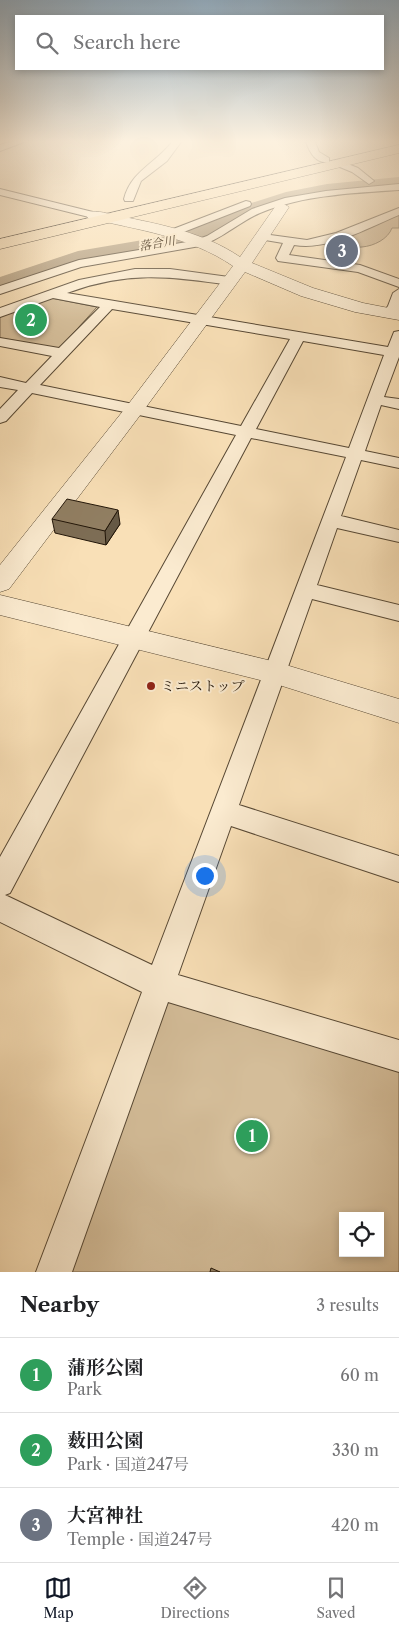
<!DOCTYPE html>
<meta charset="utf-8">
<style>
:root{--surface:#fff;--page:#f2f2f2;--text:#202124;--muted:#757577;--line:#e0e0e0;--accent:#111827}
body{margin:0;font-family:"Libre Caslon Text","Noto Serif JP",serif;background:var(--page);color:var(--text)}
.controls{position:absolute;right:15px;bottom:15px;display:grid;overflow:hidden;border-radius:0px;box-shadow:0 2px 8px #0003}
.controls button{width:45px;height:45px;display:grid;place-items:center;padding:0;border:0;border-bottom:1px solid var(--line);background:var(--surface);color:var(--text);font:25px sans-serif}
.you{position:absolute;left:204px;top:875px;width:18px;height:18px;margin:-12px;border:4px solid #fff;border-radius:50%;background:#1a73e8;box-shadow:0 0 0 8px #1a73e833}
.badge{display:grid;place-items:center;width:32px;height:32px;border-radius:50%;background:var(--accent);color:#fff;font-size:16px;font-weight:700}
.pin{position:absolute;translate:-50% -50%;border:2px solid #fff;box-shadow:0 1px 5px #0006}
.list{margin:0;padding:0;list-style:none}
h2{display:flex;justify-content:space-between;align-items:center;height:65px;margin:0;padding:0 20px;font-size:21px}
h2 small{font-size:16px;font-weight:400;color:var(--muted)}
.list li{display:grid;grid-template-columns:32px 1fr auto;gap:15px;align-items:center;box-sizing:border-box;height:75px;padding:0 20px;border-top:1px solid var(--line)}
.list b{display:block;font-size:19px;white-space:nowrap}
.list p{margin:0;font-size:16px;white-space:nowrap;color:var(--muted)}
.list em{font-size:16px;font-style:normal;color:var(--muted)}
.icon{flex:none;width:28px;height:28px;fill:none;stroke:currentColor;stroke-width:2;stroke-linecap:round;stroke-linejoin:round}
.map{position:relative;flex:none;width:399px;height:1272px;overflow:hidden}
.search{position:absolute;background:var(--surface);box-shadow:0 2px 8px #0003;left:15px;right:15px;top:15px;height:55px;display:flex;align-items:center;gap:12px;box-sizing:border-box;padding:0 18px;border-radius:0px;color:var(--muted);font-size:19px}
.sheet{height:290px;background:var(--surface)}
nav{display:flex;justify-content:space-around;align-items:center;box-sizing:border-box;height:70px;border-top:1px solid var(--line);background:var(--surface);font-size:14px;color:var(--muted)}
nav a{display:grid;justify-items:center;gap:2px}
nav .on{color:var(--accent)}
.map>svg:first-child{display:block}
.green{fill:#d4bd99;stroke:#7a6950;fill-rule:evenodd}
.lines{fill:none;stroke-linecap:round;stroke-linejoin:round}
.river{fill:#b09b7c;fill-rule:evenodd}
.minor-casing{stroke:#574834;stroke-width:2}
.tertiary-casing{stroke:#574834;stroke-width:1}
.trunk-casing{stroke:#211508;stroke-width:1}
.minor{fill:#fbebd0;fill-rule:evenodd}
.tertiary{fill:#fbebd0;fill-rule:evenodd}
.trunk{fill:#f9e0b7;fill-rule:evenodd}
.wall{fill:#7d6d55;stroke:#211508}
.shaded-wall{fill:#665945;stroke:#211508}
.building{fill:#917f63;stroke:#211508}
.poi-dot{fill:#8f2418;stroke:#fbebd0;stroke-width:2}
.labels{text-anchor:middle;dominant-baseline:central;stroke-width:4;stroke-linejoin:round;paint-order:stroke}
.far-water-label{font-size:12px;font-style:italic;fill:#61513c;stroke:#fbebd0}
.poi-label{font-size:14px;fill:#211508;stroke:#fbebd0;text-anchor:start}
</style>
<div class="map">
<svg width="399" height="1272" viewBox="0 0 399 1272">
<rect width="100%" height="100%" fill="#f9e0b7"/>
<filter id="stains"><feTurbulence type="fractalNoise" baseFrequency=".004" numOctaves="4"/><feColorMatrix values="0 0 0 0 .2 0 0 0 0 .09 0 0 0 0 .02 0 0 0 .5 -.17"/></filter>
<radialGradient id="worn" r=".72"><stop offset=".6" stop-color="#630" stop-opacity="0"/><stop offset="1" stop-color="#630" stop-opacity=".3"/></radialGradient>
<path class="green" d="M 399,212 L 399,228 L 392,228 C 388,239 374,246 362,247 C 354,248 344,244 337,243 L 340,236 Z
M 51,298 L 97,307 L 59,349 L 0,338 L 0,316 Z
M 161,985 L 399,1056 L 399,1272 L 54,1272 ZM 343,1216 L 380,1216 L 380,1253 L 343,1253 Z"/>
<g class="lines">
<path class="river" d="M 399,177 L 399,187 C 353,191 307,194 264,209 C 239,218 219,234 194,242 L 82,261 L 0,290 L 0,277 L 78,251 L 184,233 L 242,206 L 286,192 L 327,184 Z"/>
<defs>
<path id="minor" d="M 9,142 L 24,142 L 0,151 L 0,145 Z
M 172,142 L 181,142 L 167,161 L 141,181 L 133,201 L 125,201 L 124,199 C 131,171 155,164 172,142 Z
M 306,142 L 315,142 L 319,152 L 329,158 L 329,162 C 316,164 310,153 306,142 Z
M 338,160 L 358,168 L 374,181 L 369,184 L 352,172 L 335,165 L 335,161 Z
M 399,184 L 399,190 C 353,193 303,195 260,213 C 239,222 222,239 200,246 L 81,267 L 0,294 L 0,286 L 79,260 L 193,241 L 207,236 L 252,209 L 285,198 L 326,191 Z
M 0,189 L 97,213 L 98,215 L 93,218 L 0,195 Z
M 246,201 L 250,202 L 251,204 L 250,206 L 176,235 L 172,236 L 166,233 L 168,231 Z
M 399,208 L 399,215 C 367,228 329,251 294,245 L 289,255 L 360,265 L 399,279 L 399,287 L 358,272 L 278,261 L 276,258 L 283,243 L 259,239 L 257,237 L 263,234 L 307,240 L 336,233 Z
M 135,269 L 170,269 L 229,277 L 235,281 L 229,285 C 168,276 127,271 67,293 L 388,347 L 394,332 L 399,331 L 399,357 L 384,397 L 399,399 L 399,409 L 381,405 L 365,451 L 399,458 L 399,468 L 361,460 L 341,516 L 399,530 L 399,542 L 337,528 L 317,585 L 399,605 L 399,621 L 312,599 L 239,805 L 399,856 L 399,882 L 231,826 L 178,975 L 399,1040 L 399,1072 L 168,1002 L 72,1272 L 36,1272 L 142,992 L 0,922 L 0,857 L 236,435 L 32,393 L 6,421 L 0,423 L 0,409 L 18,390 L 0,387 L 0,377 L 26,383 L 52,356 L 0,346 L 0,338 L 59,348 L 100,307 L 53,298 L 0,317 L 0,308 L 79,280 ZM 112,309 L 290,339 L 241,426 L 40,385 ZM 303,341 L 384,355 L 349,448 L 256,429 ZM 251,438 L 346,457 L 152,965 L 5,895 L 10,893 Z
M 399,289 L 399,310 L 395,316 L 385,316 L 383,313 L 388,306 L 393,293 Z"/>
<path id="tertiary" d="M 282,203 L 289,207 L 252,263 L 313,288 L 363,303 L 399,310 L 399,320 L 355,312 L 301,296 L 245,272 L 141,414 L 9,589 L 0,592 L 0,565 L 127,406 L 233,266 C 189,236 138,230 88,218 L 86,215 L 88,212 C 98,210 109,214 119,216 C 160,224 205,233 240,257 L 277,204 Z
M 0,595 L 276,662 L 399,699 L 399,723 L 276,684 L 0,615 Z"/>
<path id="trunk" d="M 399,145 L 399,153 L 0,249 L 0,239 Z"/>
</defs>
<use href="#minor" class="minor-casing"/>
<use href="#tertiary" class="tertiary-casing"/>
<use href="#trunk" class="trunk-casing"/>
<use href="#minor" class="minor"/>
<use href="#tertiary" class="tertiary"/>
<use href="#trunk" class="trunk"/>
</g>
<path class="wall" d="M 52,519 L 120,524 L 106,545 L 55,533 Z"/>
<path class="shaded-wall" d="M 118,510 L 120,524 L 106,545 L 105,531 Z"/>
<path class="building" d="M 67,499 L 118,510 L 105,531 L 52,519 Z
M 211,1268 L 220,1272 L 210,1272 Z"/>
<linearGradient id="sky" x2="0" y2="1"><stop stop-color="#91aabd"/><stop offset="0.44" stop-color="#fcf1df"/><stop offset="1" stop-color="#fcf1df" stop-opacity="0"/></linearGradient>
<rect width="399" height="321" fill="url(#sky)"/>
<circle class="poi-dot" cx="151" cy="686" r="5"/>
<g class="labels">
<g class="far-water-label">
<text transform="translate(157 243) rotate(-10)">落合川</text>
</g>
<g class="poi-label">
<text x="161" y="686">ミニストップ</text>
</g>
</g>
<rect width="100%" height="100%" filter="url(#stains)"/>
<rect width="100%" height="100%" fill="url(#worn)"/>
</svg>
<div class="controls">
<button><svg class="icon" aria-label="locate" viewBox="0 0 24 24"><circle cx="12" cy="12" r="6"/><path d="M12 2v4M12 18v4M2 12h4M18 12h4"/></svg></button>
</div>
<div class="you"></div>
<div class="pin badge" style="left:252px;top:1136px;background:#2e9e5b">1</div>
<div class="pin badge" style="left:31px;top:320px;background:#2e9e5b">2</div>
<div class="pin badge" style="left:342px;top:251px;background:#6b7280">3</div>
<div class="search"><svg class="icon" aria-label="search" viewBox="0 0 24 24"><circle cx="10" cy="10" r="6"/><path d="M15 15l6 6"/></svg>Search here</div>
</div>
<section class="sheet">
<h2>Nearby<small>3 results</small></h2>
<ul class="list">
<li><span class="badge" style="background:#2e9e5b">1</span><div><b>蒲形公園</b><p>Park</p></div><em>60 m</em></li>
<li><span class="badge" style="background:#2e9e5b">2</span><div><b>薮田公園</b><p>Park · 国道247号</p></div><em>330 m</em></li>
<li><span class="badge" style="background:#6b7280">3</span><div><b>大宮神社</b><p>Temple · 国道247号</p></div><em>420 m</em></li>
</ul>
</section>
<nav>
<a class="on"><svg class="icon" aria-label="map" viewBox="0 0 24 24"><path d="M3 6l6-2 6 2 6-2v14l-6 2-6-2-6 2zM9 4v14M15 6v14"/></svg>Map</a>
<a><svg class="icon" aria-label="directions" viewBox="0 0 24 24"><path d="M12 3l9 9-9 9-9-9zM9 14v-3h6M13 9l2 2-2 2"/></svg>Directions</a>
<a><svg class="icon" aria-label="saved" viewBox="0 0 24 24"><path d="M7 4h10v16l-5-4-5 4z"/></svg>Saved</a>
</nav>
